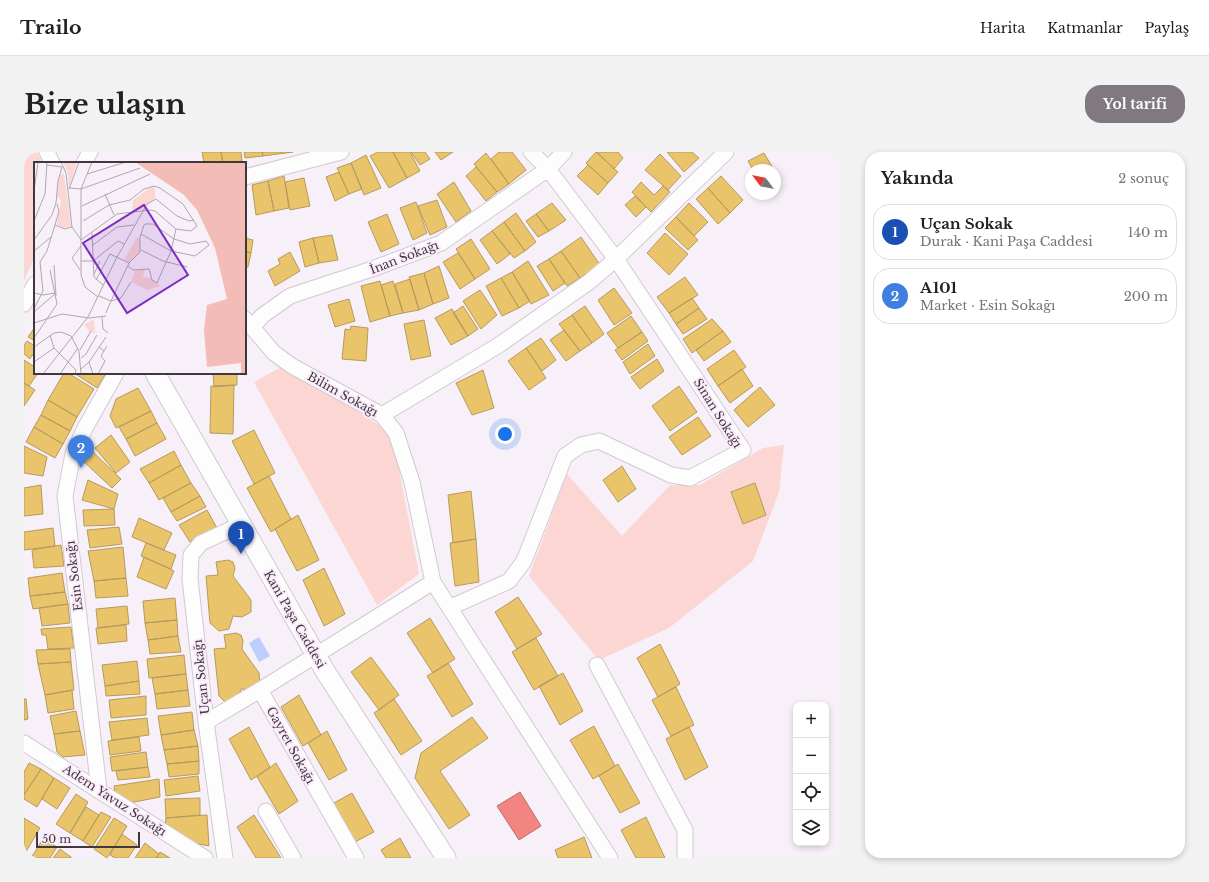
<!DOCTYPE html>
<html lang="tr">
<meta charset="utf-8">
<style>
:root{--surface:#fff;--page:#f2f2f2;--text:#202124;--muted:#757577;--line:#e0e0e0;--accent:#807980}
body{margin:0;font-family:"Libre Baskerville",serif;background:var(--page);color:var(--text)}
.controls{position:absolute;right:12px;bottom:12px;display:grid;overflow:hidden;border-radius:8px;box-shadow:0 2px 6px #0003}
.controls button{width:36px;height:36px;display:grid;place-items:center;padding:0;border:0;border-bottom:1px solid var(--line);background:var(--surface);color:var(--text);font:20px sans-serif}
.compass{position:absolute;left:721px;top:12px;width:36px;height:36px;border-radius:50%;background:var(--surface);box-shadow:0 2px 6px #0003;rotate:302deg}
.scale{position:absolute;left:12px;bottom:10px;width:104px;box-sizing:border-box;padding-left:4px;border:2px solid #3f393f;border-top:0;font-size:11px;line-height:14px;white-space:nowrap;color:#3f393f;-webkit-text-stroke:3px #fcecfb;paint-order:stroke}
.you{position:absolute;left:481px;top:282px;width:14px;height:14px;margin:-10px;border:3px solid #fff;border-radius:50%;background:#1a73e8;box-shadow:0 0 0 6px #1a73e833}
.badge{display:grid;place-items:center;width:26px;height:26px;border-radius:50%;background:var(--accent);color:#fff;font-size:13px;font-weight:700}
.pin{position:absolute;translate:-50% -33px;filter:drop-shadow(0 1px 2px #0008)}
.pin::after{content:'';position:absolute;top:21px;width:14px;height:12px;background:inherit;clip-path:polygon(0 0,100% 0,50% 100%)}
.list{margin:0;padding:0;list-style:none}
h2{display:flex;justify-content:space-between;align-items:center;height:52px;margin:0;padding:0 16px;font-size:17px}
h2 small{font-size:13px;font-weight:400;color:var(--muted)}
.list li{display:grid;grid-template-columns:26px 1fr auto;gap:12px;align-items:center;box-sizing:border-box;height:56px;margin:0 8px 8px;padding:0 8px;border:1px solid var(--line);border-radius:16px}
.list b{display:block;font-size:15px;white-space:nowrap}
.list p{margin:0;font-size:13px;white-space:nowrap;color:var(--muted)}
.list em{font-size:13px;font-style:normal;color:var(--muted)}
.icon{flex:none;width:22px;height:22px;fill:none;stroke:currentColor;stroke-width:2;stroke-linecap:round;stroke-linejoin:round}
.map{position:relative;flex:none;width:817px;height:706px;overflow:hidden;border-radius:16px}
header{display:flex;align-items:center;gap:24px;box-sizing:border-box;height:56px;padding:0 20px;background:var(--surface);border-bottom:1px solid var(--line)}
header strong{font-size:19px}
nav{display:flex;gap:22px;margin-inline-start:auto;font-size:14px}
.intro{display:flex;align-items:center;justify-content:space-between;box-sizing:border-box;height:96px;padding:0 24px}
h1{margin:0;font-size:28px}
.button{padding:10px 18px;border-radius:16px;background:var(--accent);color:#fff;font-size:14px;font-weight:700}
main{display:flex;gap:24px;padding:0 24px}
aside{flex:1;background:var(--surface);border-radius:16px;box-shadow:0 2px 6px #0003}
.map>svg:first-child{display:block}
.green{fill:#fbd6d3}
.water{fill:#bccefc}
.homes{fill:#e9c46a;stroke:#b69a5d}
.health{fill:#f28482;stroke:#bc6e6e}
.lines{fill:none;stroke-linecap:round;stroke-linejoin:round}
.minor-casing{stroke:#d0cad0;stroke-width:17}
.tertiary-casing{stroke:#d0cad0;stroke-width:21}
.minor{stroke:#fefdfe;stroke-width:15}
.tertiary{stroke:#fefdfe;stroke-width:19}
.labels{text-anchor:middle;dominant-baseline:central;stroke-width:4;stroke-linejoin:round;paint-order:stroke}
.street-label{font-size:12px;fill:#3f393f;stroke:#fcecfb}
.inset-road{fill:none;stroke:#aea7ae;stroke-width:1}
.view{fill:#7b2cbf;fill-opacity:0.15;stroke:#7b2cbf;stroke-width:2}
.inset-edge{fill:none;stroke:#3f393f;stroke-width:2}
</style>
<header>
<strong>Trailo</strong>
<nav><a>Harita</a><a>Katmanlar</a><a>Paylaş</a></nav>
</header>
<div class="intro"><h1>Bize ulaşın</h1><a class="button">Yol tarifi</a></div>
<main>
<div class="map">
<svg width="817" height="706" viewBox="0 0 817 706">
<rect width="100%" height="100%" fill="#f8f0f8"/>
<path class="green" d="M 0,0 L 13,0 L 18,11 L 11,11 L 11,104 L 0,129 Z
M 259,214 L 368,281 L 395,422 L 353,453 L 230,230 Z
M 760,293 L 755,340 L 729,409 L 645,476 L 575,508 L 505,424 L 543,322 L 598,384 L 646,333 L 676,333 L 739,296 Z"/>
<path class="water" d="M 235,485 L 246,504 L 235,510 L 225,491 Z"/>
<path class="homes" d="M 178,0 L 197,0 L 199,11 L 180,11 Z
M 197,0 L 217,0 L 218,9 L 199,11 Z
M 220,0 L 238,0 L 239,4 L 221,6 Z
M 238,0 L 269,0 L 239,4 Z
M 354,0 L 369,0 L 383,26 L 365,36 L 346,4 Z
M 369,0 L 386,0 L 396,19 L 383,26 Z
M 387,0 L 401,0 L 406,7 L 396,13 Z
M 411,0 L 429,0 L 417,8 Z
M 475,0 L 488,0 L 502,18 L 485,32 L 467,7 Z
M 572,0 L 594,20 L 584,31 L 562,11 Z
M 573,0 L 594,0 L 599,6 L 590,17 Z
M 643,0 L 668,0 L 675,6 L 660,20 Z
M 462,1 L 485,32 L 473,40 L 450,12 Z
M 740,1 L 750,18 L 729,18 L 724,9 Z
M 636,2 L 657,24 L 644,38 L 621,18 Z
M 342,3 L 357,36 L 340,43 L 327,11 Z
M 327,11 L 338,37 L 325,42 L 313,16 Z
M 564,13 L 584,31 L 574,43 L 553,24 Z
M 452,15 L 473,40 L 462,49 L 442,24 Z
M 315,20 L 325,42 L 311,49 L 302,25 Z
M 260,24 L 265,56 L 250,59 L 244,29 Z
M 697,24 L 719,48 L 706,61 L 684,36 Z
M 280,26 L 286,54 L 266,58 L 261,30 Z
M 244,29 L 250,59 L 232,63 L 228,33 Z
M 430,30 L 447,59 L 432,70 L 413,42 Z
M 617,30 L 630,43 L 639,34 L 646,40 L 627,60 L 608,40 Z
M 684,36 L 706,61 L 694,72 L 672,47 Z
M 611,44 L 622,55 L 612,65 L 601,53 Z
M 413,48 L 423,75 L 406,83 L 394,54 Z
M 392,50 L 403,81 L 389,88 L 376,56 Z
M 528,51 L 542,68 L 525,79 L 512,62 Z
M 665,51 L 684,70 L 670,84 L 652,65 Z
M 492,61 L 512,90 L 501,99 L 480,70 Z
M 363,62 L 375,92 L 357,100 L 344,70 Z
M 512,62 L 525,79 L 514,85 L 502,69 Z
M 652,65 L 674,88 L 664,98 L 641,76 Z
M 480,70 L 501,99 L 490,106 L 468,79 Z
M 468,79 L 486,102 L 473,112 L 456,88 Z
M 641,81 L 664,102 L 645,123 L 623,101 Z
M 308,83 L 314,108 L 295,111 L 289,86 Z
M 557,85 L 576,113 L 556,126 L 537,99 Z
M 221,86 L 229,88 L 227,101 L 221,99 Z
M 289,86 L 295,111 L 281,115 L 275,90 Z
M 447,87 L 466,117 L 451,127 L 432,97 Z
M 221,99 L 227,101 L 224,115 L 221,115 Z
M 537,99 L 556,126 L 543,134 L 525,107 Z
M 266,100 L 276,119 L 251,134 L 244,119 L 256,112 L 254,107 Z
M 434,101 L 451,127 L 436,137 L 419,110 Z
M 525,107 L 541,131 L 529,139 L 513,114 Z
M 504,109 L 525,143 L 507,152 L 488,120 Z
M 415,114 L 425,146 L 409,152 L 400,121 Z
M 488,120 L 506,149 L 495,156 L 477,126 Z
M 400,121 L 409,152 L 395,158 L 385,125 Z
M 661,125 L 674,143 L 645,161 L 633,145 Z
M 477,126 L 495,156 L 478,164 L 462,134 Z
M 386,127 L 395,158 L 379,161 L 371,132 Z
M 356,129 L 366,164 L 346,170 L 337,134 Z
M 369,129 L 379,161 L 366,164 L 357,133 Z
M 590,136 L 608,161 L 590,173 L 574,148 Z
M 456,138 L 473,163 L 457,177 L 439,149 Z
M 668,146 L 675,156 L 652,172 L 645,161 Z
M 325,147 L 331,169 L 311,175 L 304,153 Z
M 439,154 L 454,177 L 444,184 L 429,161 Z
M 561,154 L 580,182 L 568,191 L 548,163 Z
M 675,156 L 683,167 L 659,182 L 652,172 Z
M 428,157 L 444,184 L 427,193 L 411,166 Z
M 548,163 L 568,191 L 556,199 L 535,172 Z
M 607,164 L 618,180 L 594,196 L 583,181 Z
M 688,167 L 699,179 L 668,201 L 659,187 Z
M 400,168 L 407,204 L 387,208 L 380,172 Z
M 327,174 L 344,176 L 342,209 L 318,207 L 321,177 L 326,178 Z
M 11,175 L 11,189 L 4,185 Z
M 540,178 L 556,199 L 542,209 L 526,188 Z
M 699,179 L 707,190 L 680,209 L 672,198 Z
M 618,180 L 624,189 L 598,208 L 591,198 Z
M 517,186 L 532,208 L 518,219 L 502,196 Z
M 3,189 L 11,194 L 11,205 L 8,203 L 6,207 L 0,202 L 0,193 Z
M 624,192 L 631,204 L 606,222 L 599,210 Z
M 502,196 L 522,226 L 505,238 L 484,209 Z
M 710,198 L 722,215 L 694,234 L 683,217 Z
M 633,207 L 640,219 L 616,237 L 607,225 Z
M 0,208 L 11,215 L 11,221 L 14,221 L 5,234 L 0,231 Z
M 718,217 L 729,234 L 706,251 L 694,234 Z
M 459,218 L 470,256 L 448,263 L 432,231 Z
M 40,221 L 44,221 L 70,237 L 53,265 L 24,248 Z
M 50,221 L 82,221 L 73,236 Z
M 189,221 L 213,221 L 213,233 L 190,235 Z
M 0,231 L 11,238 L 0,254 Z
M 210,233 L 209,282 L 186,281 L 187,234 Z
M 655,234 L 673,260 L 646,279 L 628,254 Z
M 736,235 L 751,253 L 724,275 L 710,258 Z
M 114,236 L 127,259 L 92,276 L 86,264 L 92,247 Z
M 24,248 L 53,265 L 46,279 L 17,263 Z
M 127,259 L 133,271 L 102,287 L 95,275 Z
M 17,263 L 46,279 L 39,292 L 10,275 Z
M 674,265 L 687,284 L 658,303 L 645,285 Z
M 133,271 L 142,287 L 111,304 L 102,287 Z
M 10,275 L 39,292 L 31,306 L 2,290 Z
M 230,278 L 251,321 L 230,332 L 208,289 Z
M 87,283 L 106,310 L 92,321 L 71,296 Z
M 0,294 L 23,305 L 19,324 L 0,321 Z
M 68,299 L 97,327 L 88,336 L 58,308 Z
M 150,299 L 157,313 L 125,331 L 116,317 Z
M 157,313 L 167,331 L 135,348 L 125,331 Z
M 598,314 L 612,337 L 594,350 L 579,328 Z
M 245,324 L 267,367 L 247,380 L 223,336 Z
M 64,328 L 94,342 L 90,357 L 58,348 Z
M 167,331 L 176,344 L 147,360 L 139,346 Z
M 731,331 L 742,363 L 719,372 L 707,340 Z
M 17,333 L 19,362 L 0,364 L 0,336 Z
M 447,339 L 452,387 L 429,391 L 424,343 Z
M 176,344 L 182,355 L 153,369 L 147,360 Z
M 90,357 L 91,373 L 60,374 L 59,358 Z
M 183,358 L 193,376 L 166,390 L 155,373 Z
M 274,363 L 295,408 L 273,419 L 251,377 Z
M 115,366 L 148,381 L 140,398 L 108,385 Z
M 95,375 L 98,392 L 66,396 L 63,378 Z
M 29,376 L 31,394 L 0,398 L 0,380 Z
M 452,387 L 455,430 L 431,434 L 426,391 Z
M 122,391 L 152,403 L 147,417 L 117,404 Z
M 37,393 L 40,414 L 10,416 L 8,398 Z
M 99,395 L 102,426 L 70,429 L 64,399 Z
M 120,405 L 150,419 L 142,437 L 113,425 Z
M 204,408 L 209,410 L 211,416 L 209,424 L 227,448 L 227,460 L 218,465 L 209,464 L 205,477 L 195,479 L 186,471 L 182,424 L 194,423 L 192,410 Z
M 300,416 L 321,462 L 300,474 L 279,428 Z
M 38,421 L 41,440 L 6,444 L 4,426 Z
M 102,426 L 104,444 L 72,446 L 70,429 Z
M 41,440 L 44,452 L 9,457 L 6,444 Z
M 494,445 L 518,482 L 493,497 L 471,460 Z
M 151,446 L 153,468 L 121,471 L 119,449 Z
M 44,452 L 46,471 L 18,474 L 15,456 Z
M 103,454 L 105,472 L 74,476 L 72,457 Z
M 406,466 L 431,507 L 409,521 L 383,481 Z
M 153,468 L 154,484 L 124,488 L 121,471 Z
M 102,473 L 103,489 L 74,492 L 72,476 Z
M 47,475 L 50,496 L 24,497 L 22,483 L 18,483 L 17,477 Z
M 212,481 L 217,483 L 219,489 L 218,497 L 235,521 L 236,533 L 227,538 L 217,537 L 213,550 L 203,552 L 195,544 L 190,497 L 202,496 L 200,483 Z
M 154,484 L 157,500 L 126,502 L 124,488 Z
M 512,486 L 534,524 L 510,538 L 488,500 Z
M 636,492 L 656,532 L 634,545 L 613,506 Z
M 46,497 L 47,510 L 14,512 L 12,498 Z
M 160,503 L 162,522 L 125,526 L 123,507 Z
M 347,505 L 375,543 L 355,558 L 327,520 Z
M 113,509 L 115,529 L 81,534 L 78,513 Z
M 47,510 L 50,538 L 21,543 L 14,512 Z
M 424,511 L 449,552 L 428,565 L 403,524 Z
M 539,521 L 559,559 L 536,573 L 515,534 Z
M 162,522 L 164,538 L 131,542 L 128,526 Z
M 115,529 L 116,542 L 82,544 L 81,534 Z
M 652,535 L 670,573 L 647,584 L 628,548 Z
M 48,538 L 50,557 L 24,561 L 21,543 Z
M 164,538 L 166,554 L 133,557 L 131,542 Z
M 275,543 L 297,583 L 279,594 L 257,555 Z
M 122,544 L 122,563 L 87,566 L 85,548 Z
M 0,547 L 2,547 L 4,567 L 0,568 Z
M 370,547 L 398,589 L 377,603 L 350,561 Z
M 52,559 L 56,579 L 30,582 L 26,564 Z
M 168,560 L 170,578 L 137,583 L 134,564 Z
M 448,565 L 464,586 L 416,619 L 446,663 L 425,677 L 391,626 L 397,601 Z
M 123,566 L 125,583 L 88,588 L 85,570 Z
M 570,574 L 591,614 L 569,627 L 546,588 Z
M 225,575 L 246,615 L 227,628 L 205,587 Z
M 665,575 L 684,615 L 661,628 L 642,587 Z
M 170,578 L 174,594 L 140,598 L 137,583 Z
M 56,579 L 61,603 L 39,605 L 33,600 L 30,582 Z
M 303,579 L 323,618 L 305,628 L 284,591 Z
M 115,585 L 117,599 L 86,603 L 84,589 Z
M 174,594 L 175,609 L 143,612 L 140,598 Z
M 122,600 L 124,615 L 88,619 L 86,605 Z
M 175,609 L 175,622 L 145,625 L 143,612 Z
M 5,611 L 17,617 L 0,643 L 0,620 Z
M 252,611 L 274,649 L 255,662 L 233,625 Z
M 594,612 L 616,651 L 596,661 L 575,624 Z
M 124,615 L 126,625 L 94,628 L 92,619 Z
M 17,617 L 30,626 L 13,655 L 0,647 L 0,643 Z
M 174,624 L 176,639 L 142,644 L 140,628 Z
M 30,626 L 46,636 L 33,657 L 18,647 Z
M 135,627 L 136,645 L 105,651 L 91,641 L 90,634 Z
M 328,641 L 350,680 L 329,691 L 308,652 Z
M 52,642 L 64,650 L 46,681 L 32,672 Z
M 176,646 L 176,663 L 142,666 L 141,647 Z
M 62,655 L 75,663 L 59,689 L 46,681 Z
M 77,660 L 87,665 L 68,695 L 59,689 Z
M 183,663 L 185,694 L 170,691 L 141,674 L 142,666 Z
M 230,663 L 257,706 L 232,706 L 213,675 Z
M 622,665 L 641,706 L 612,706 L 597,678 Z
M 0,666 L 16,676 L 0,703 Z
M 90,666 L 103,674 L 83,706 L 70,697 Z
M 98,682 L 113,693 L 104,706 L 91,706 L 86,703 Z
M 560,685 L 568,706 L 534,706 L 531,698 Z
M 376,686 L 387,706 L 362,706 L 357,698 Z
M 19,687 L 33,695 L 26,706 L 7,706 Z
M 121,691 L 135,702 L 132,706 L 111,706 Z
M 36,697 L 47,705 L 47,706 L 29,706 Z
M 136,700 L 146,706 L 132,706 Z"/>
<path class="health" d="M 496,640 L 517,674 L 495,688 L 473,654 Z"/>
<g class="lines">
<defs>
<path id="minor" d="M 23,0 L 28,11
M 60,11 L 66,0
M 221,25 L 317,0
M 0,152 L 11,132
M 221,167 L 250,201 L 268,214 L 358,263 L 372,281 L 388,330 L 409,430
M 229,175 L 238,164 L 266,144 L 351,116 L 417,91 L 524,17 L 540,0
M 358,263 L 475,193 L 565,130 L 592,107 L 702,0
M 427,455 L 485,429 L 500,409 L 541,304 L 557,293 L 575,289 L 647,323 L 666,326 L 719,298 L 592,107 L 524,17 L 507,0
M 573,513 L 661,678 L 661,706
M 182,570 L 236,538
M 0,591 L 181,706
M 75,638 L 41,344 L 49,302 L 61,276 L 92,221
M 242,659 L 269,706
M 201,706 L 182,570 L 166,427 L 167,403 L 177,391 L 216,373
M 332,706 L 236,538 L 409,430 L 586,706"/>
<path id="tertiary" d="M 131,221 L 301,519 L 422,706"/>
</defs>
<use href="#minor" class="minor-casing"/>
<use href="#tertiary" class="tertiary-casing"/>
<use href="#minor" class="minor"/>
<use href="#tertiary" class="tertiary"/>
</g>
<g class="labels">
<g class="street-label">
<text transform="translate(380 105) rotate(-21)">İnan Sokağı</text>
<text transform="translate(319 242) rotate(29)">Bilim Sokağı</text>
<text transform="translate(694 261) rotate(58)">Sinan Sokağı</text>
<text transform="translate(50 424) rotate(-97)">Esin Sokağı</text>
<text transform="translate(271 467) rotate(60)">Kani Paşa Caddesi</text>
<text transform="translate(177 525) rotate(-96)">Uçan Sokağı</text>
<text transform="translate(267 593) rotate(61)">Gayret Sokağı</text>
<text transform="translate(91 648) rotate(33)">Adem Yavuz Sokağı</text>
</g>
</g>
<g transform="translate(10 10)">
<rect width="212" height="212" fill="#f8f0f8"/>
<path d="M 29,0 L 43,0 L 35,25 L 34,11 ZM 30,12 L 37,64 L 31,66 L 23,63 L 27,38 L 23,34 L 24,23 L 26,13 ZM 117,25 L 121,26 L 121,36 L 108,47 L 98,50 L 99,38 ZM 103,75 L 106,77 L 106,90 L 95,100 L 90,98 ZM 111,107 L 109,115 L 116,116 L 126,124 L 114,128 L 97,120 L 101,109 ZM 60,157 L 61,171 L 56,170 L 50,163 Z" fill="#fbd6d3"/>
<path d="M 101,0 L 212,0 L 212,212 L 207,212 L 207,201 L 173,205 L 170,168 L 173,143 L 193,137 L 181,86 L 163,48 L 150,33 Z" fill="#f3bcb7"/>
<path class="inset-road" d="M 27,0 L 32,11 L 38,65 L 47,78 L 83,52 L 116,48 L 121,49 L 142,67 L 157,69 L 163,64 L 149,42 L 126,26 L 120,24 L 110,27 L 96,38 L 75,43 L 49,59M 58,0 L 47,27 L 47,113 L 51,125 L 64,135M 53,12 L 92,0M 36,26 L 47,27 L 106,6M 35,27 L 45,0M 0,29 L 4,0M 71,32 L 80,53M 23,42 L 25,49 L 21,63 L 31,67 L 38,65M 48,44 L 116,12M 0,59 L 11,32 L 13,0M 58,71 L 60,115 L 69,123M 0,78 L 18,53 L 22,41 L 24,19 L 28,5 L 13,3M 59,83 L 83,65 L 100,63M 107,88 L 129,99 L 153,105M 0,89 L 17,75M 47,99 L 59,99 L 84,79 L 90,82M 95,101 L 106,90 L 106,75 L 110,63 L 112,62 L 119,62 L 140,77 L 156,82 L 172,79 L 175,83 L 161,94 L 137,89 L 107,72M 20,103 L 22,134M 94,104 L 99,108 L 115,107 L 118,118 L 123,121 L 137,89 L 142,67M 46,108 L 38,96 L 47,84M 60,112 L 66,99M 62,118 L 76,92 L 95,101 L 77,139 L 65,134M 0,131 L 9,133 L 21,131M 0,147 L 9,129 L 6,100 L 13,89 L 21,63M 0,150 L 22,131M 72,151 L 77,139 L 87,136 L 97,120M 68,155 L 69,167 L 74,171M 0,161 L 28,152 L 55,156 L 72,154M 16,173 L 20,186 L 42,208 L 41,212M 0,176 L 23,142 L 16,108M 0,185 L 20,171 L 27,170 L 37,174 L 45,189 L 47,212M 65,185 L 70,189 L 73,184M 46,188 L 57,169M 47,196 L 52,192 L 63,173M 0,200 L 20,186M 55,200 L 59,212M 47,207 L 55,200 L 72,175M 9,212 L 54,155 L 82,97 L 113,42 L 122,37 L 143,54 L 155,59 L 160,58M 26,212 L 44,186M 64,212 L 71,199 L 67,194 L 70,189"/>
<path class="view" d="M 110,43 L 154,113 L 93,151 L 49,81 Z"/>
<rect width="212" height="212" class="inset-edge"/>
</g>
</svg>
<div class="controls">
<button>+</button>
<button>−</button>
<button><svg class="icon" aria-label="locate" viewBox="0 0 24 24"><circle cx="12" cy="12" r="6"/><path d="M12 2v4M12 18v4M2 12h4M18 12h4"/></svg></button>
<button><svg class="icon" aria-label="layers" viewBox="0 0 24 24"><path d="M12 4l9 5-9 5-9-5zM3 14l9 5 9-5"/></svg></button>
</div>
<svg class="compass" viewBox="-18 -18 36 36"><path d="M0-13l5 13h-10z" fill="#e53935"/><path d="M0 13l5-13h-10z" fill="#757577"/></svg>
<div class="scale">50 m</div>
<div class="you"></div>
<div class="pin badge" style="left:217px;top:402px;background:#1a4fb4">1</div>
<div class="pin badge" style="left:57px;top:316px;background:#3f7fe0">2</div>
</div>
<aside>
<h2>Yakında<small>2 sonuç</small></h2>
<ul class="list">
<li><span class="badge" style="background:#1a4fb4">1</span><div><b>Uçan Sokak</b><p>Durak · Kani Paşa Caddesi</p></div><em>140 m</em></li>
<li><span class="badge" style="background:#3f7fe0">2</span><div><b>A101</b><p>Market · Esin Sokağı</p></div><em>200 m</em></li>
</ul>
</aside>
</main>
